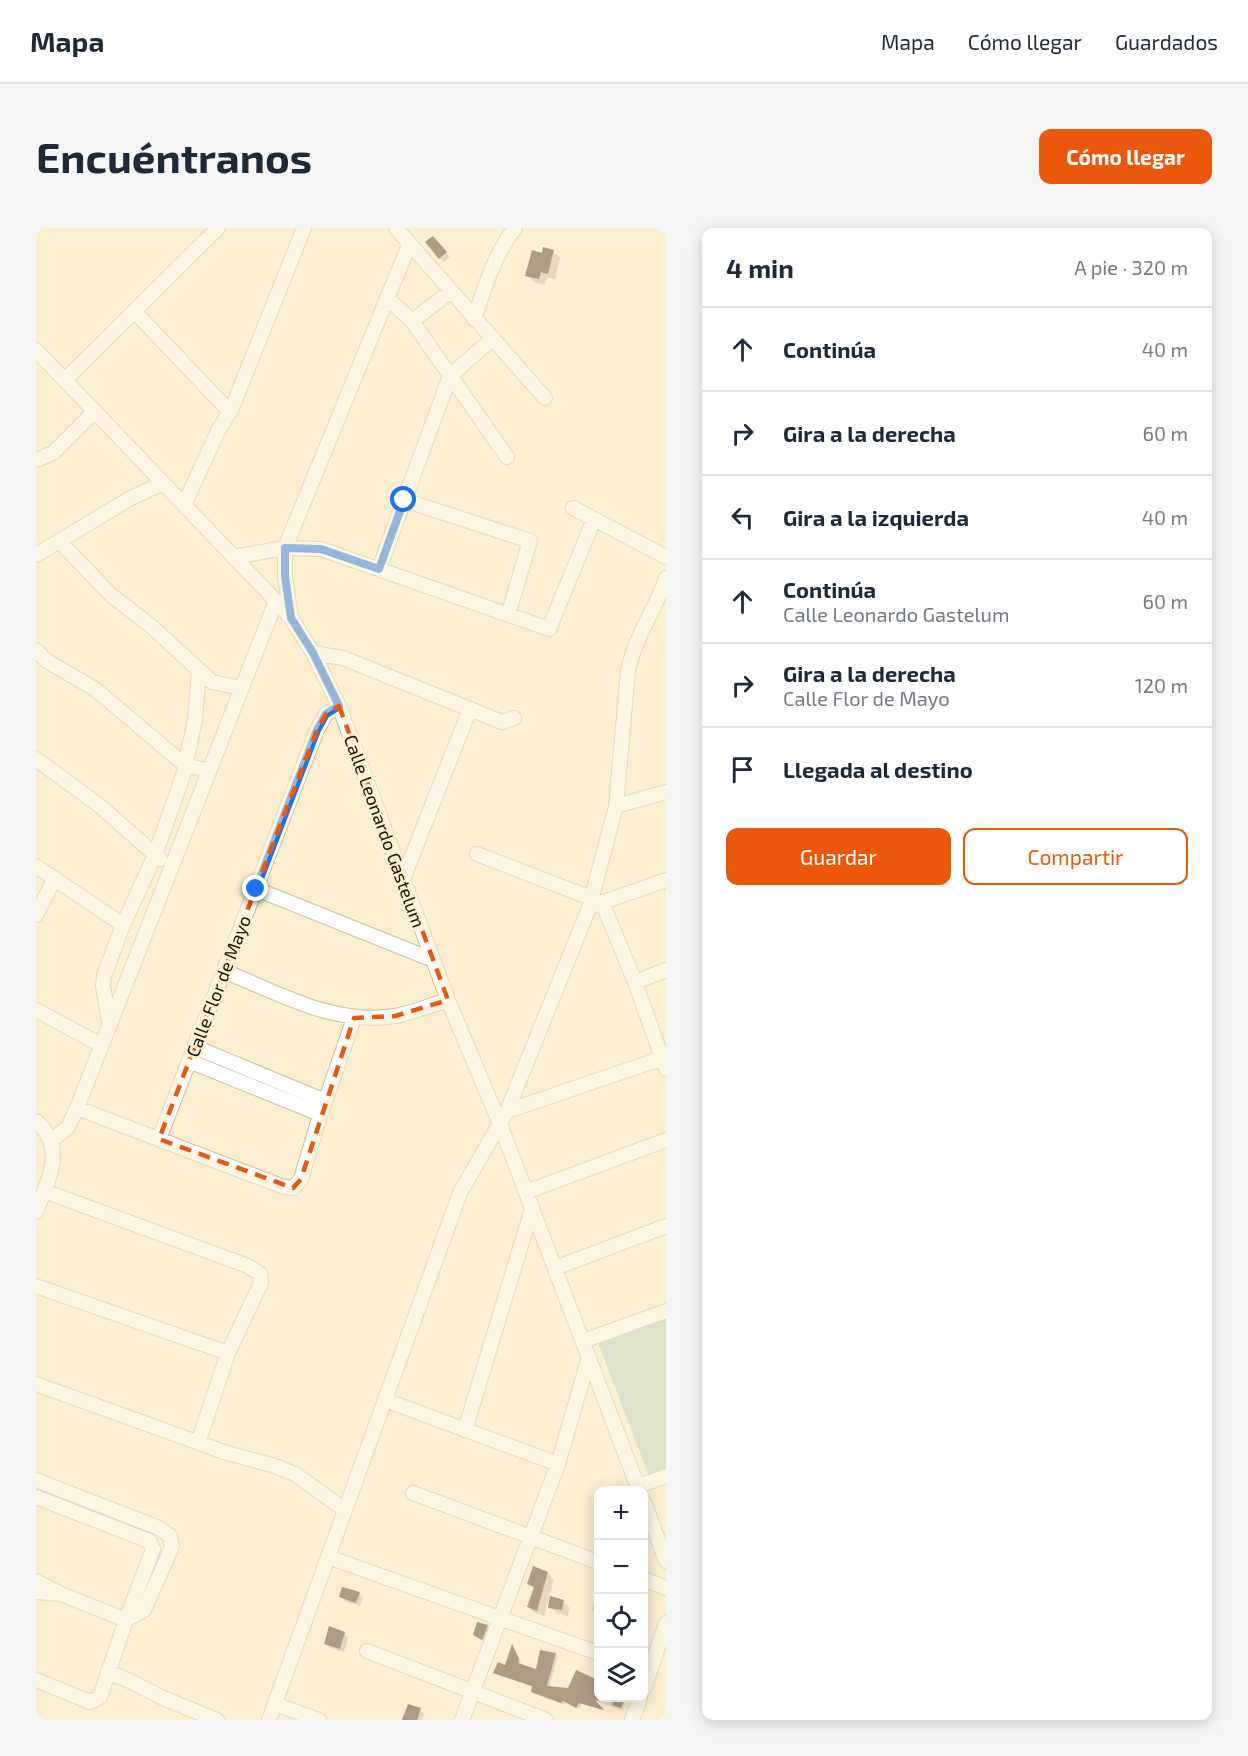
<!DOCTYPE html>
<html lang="es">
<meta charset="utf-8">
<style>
:root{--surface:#fff;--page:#f6f6f7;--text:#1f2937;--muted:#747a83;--line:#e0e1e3;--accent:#ea580c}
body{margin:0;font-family:"Exo 2",sans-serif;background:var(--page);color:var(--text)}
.controls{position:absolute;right:18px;bottom:18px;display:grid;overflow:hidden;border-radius:12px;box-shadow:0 3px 15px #0003}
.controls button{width:54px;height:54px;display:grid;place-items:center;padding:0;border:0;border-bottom:2px solid var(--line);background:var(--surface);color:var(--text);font:30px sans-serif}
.stop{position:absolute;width:18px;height:18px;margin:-14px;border:4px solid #1a73e8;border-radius:50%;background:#fff}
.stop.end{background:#1a73e8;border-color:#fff;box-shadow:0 2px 6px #0008}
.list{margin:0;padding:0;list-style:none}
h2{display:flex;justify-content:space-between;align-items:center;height:78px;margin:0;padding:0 24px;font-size:26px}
h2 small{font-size:20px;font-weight:400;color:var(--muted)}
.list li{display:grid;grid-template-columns:39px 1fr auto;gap:18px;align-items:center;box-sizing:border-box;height:84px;padding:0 24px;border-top:2px solid var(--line)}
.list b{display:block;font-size:22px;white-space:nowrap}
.list p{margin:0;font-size:20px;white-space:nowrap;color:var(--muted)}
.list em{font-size:20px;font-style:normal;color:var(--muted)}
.actions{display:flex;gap:12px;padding:18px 24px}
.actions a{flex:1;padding:14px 0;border:2px solid var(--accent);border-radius:12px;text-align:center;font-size:21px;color:var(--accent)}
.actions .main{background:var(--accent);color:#fff}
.icon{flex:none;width:33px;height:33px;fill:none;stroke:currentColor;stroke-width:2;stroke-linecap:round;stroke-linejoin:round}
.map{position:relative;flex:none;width:630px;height:1492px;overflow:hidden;border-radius:12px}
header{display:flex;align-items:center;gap:36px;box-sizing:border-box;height:84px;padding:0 30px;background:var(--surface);border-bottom:2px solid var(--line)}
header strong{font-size:28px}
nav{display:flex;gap:33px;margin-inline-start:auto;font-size:21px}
.intro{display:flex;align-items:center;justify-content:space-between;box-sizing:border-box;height:144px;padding:0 36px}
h1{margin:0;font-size:42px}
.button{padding:15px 27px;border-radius:12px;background:var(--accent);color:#fff;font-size:21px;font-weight:700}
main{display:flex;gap:36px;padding:0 36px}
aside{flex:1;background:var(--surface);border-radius:12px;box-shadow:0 3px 15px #0003}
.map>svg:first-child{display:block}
.green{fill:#bcd6c3}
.shadow{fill:#0003}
.building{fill:#52382a}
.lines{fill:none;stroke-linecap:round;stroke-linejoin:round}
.street-casing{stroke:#c9be9f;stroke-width:16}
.street{stroke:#fff;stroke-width:14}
.route{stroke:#1a73e8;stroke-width:8}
.marked{fill:none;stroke:#e8590c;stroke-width:4.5;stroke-dasharray:12 8;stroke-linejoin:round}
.labels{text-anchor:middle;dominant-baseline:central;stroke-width:6;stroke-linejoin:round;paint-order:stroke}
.street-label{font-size:18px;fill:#19150a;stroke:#fbefd0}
</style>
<header>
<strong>Mapa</strong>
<nav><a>Mapa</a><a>Cómo llegar</a><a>Guardados</a></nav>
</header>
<div class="intro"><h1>Encuéntranos</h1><a class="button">Cómo llegar</a></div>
<main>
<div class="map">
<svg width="630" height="1492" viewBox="0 0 630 1492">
<rect width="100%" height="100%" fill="#fbefd0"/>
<path class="green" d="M 630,1087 L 630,1242 L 613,1248 L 561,1112 Z"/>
<path class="shadow" d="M 401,14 L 414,29 L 408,34 L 404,30 Z
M 517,24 L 524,30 L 519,51 L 511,49 L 509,57 L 498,54 L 491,47 L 507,27 Z
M 512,1345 L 518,1352 L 513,1369 L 527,1374 L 534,1380 L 532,1388 L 520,1385 L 514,1379 L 515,1371 L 513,1370 L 508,1388 L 499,1385 L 492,1379 L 498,1362 L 493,1356 Z
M 323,1366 L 327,1370 L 324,1378 L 309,1373 L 305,1368 Z
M 560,1371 L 562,1372 L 562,1386 L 556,1381 Z
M 451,1398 L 455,1403 L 451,1415 L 439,1407 Z
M 308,1405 L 312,1410 L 308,1424 L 294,1420 L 290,1416 Z
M 477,1418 L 485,1435 L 484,1437 L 501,1443 L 519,1427 L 522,1429 L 513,1460 L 533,1462 L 540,1444 L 562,1454 L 562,1470 L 581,1470 L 581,1471 L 587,1473 L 589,1476 L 587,1482 L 557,1472 L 567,1482 L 546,1476 L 543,1481 L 530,1474 L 528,1477 L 499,1466 L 496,1464 L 498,1459 L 462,1447 L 459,1445 L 469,1439 Z
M 373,1478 L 384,1482 L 388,1486 L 386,1492 L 368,1492 Z"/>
<path class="building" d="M 397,8 L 411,24 L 403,31 L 389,14 Z
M 507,19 L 518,22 L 512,46 L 505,44 L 503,51 L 489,48 L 496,22 L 506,25 Z
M 497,1338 L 512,1344 L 501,1383 L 491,1379 L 498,1359 L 491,1356 Z
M 306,1359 L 324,1364 L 320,1375 L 303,1369 Z
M 514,1368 L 528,1372 L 526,1382 L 512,1380 Z
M 441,1394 L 452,1397 L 446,1412 L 437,1407 Z
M 293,1398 L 309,1404 L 304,1421 L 288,1416 Z
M 476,1416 L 483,1431 L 482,1435 L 500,1441 L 504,1422 L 520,1425 L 511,1458 L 532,1460 L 540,1442 L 562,1452 L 562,1473 L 559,1472 L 568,1482 L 543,1475 L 540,1480 L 527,1473 L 525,1475 L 495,1464 L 496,1458 L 457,1445 L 462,1434 L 469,1437 Z
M 579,1470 L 588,1472 L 585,1480 L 576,1477 Z
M 372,1476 L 385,1480 L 381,1492 L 366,1492 Z"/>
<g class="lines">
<defs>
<path id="street" d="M 360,0 L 509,170
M 351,70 L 376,93 L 471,229
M 98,83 L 194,184
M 438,91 C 449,59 458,27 479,0
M 376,93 L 414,64
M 0,122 L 240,373 L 255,390 L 277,425 L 303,478 L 412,772 L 464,896 L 603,1262
M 29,152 L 182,0
M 0,232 L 17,225 L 59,183
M 368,272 L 494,313 L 472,387
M 148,277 L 182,203 L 196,180 L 268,0
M 537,280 L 630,329
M 23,313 L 75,367 L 115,398 L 176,454 L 206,460
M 0,327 L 93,271 L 127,255
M 197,329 L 249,320 L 285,321 L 513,401 L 558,291
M 343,341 L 414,148 L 456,111
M 255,389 L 249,348 L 249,320 L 373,17
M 0,422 L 11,433 L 59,461 L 149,537 L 173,543
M 277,425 L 307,430 L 466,494 L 478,490
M 0,531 L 64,578 L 124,631
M 580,578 L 630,564
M 441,626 L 555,670
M 0,638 L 87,697
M 367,651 L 434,481
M 220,661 L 397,732
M 566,674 L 599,754 L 630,841
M 559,677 L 630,652
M 0,687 L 19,650
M 188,743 C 242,765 299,798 359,788 C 376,785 395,777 412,772
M 599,754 L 630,742
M 0,782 L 65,817
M 73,794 L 67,758 L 68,748 L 87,697 L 119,627 L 147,548 L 159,492 L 163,442
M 159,819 L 289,873
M 153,833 L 284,886
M 41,880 L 248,959 L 257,960 L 265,951 L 282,894 L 318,790
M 471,883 L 630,829
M 0,893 C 31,920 12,952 0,984
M 123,911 L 281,502 L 290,486 L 303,478
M 16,912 L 32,899 L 41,880 L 240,373
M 8,963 L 212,1038 L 224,1046 L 225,1055 L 192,1125 L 162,1215
M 490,964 L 630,912
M 519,1040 L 630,998
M 0,1058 L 192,1125
M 547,1113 L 630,1083
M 0,1156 L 191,1225 L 236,1237 L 259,1246 L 309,1282
M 349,1172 L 522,1236
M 429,1202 L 496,981
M 0,1252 L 123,1300 L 134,1308 L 136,1319 L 108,1382 L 90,1392 L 117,1321 L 113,1313 L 0,1269
M 602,1258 L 630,1248
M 377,1265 L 562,1334
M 608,1274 L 630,1333
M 292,1329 L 562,1425
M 608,1351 L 630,1360
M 0,1353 L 25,1366 L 0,1364
M 331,1423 L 510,1492
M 72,1444 L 96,1454 L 127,1470 L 181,1492
M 0,1452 L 54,1474 L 64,1469 L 90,1392 L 25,1366
M 608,1461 L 630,1395
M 239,1476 L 283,1492
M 233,1492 L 424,965 L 471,883 L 553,680 L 580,578 L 592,443 C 599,408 619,383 630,350
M 426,1492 L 522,1236 L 553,1129
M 596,1492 L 604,1470"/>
</defs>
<use href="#street" class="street-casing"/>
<use href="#street" class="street"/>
</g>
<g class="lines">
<path class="route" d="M 220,661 L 281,502 L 290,486 L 303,478 L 277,425 L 255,390 L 249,348 L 249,320 L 285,321 L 343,341 L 368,272"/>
</g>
<path d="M0 0H630V1492H0ZM 303,478 L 412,772 L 359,788 L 318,790 L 265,951 L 257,960 L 123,911 L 281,502 L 290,486 Z" fill="#fbefd0" fill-opacity=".55" fill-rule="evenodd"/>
<path class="marked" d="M 303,478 L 412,772 L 359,788 L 318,790 L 265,951 L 257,960 L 123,911 L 281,502 L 290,486 Z"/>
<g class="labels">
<g class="street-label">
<text transform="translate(349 603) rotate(70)">Calle Leonardo Gastelum</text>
<text transform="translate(182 758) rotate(-69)">Calle Flor de Mayo</text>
</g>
</g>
</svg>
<div class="controls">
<button>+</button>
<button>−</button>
<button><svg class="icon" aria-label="locate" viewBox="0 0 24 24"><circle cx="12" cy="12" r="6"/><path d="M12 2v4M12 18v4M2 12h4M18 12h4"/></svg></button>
<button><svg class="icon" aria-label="layers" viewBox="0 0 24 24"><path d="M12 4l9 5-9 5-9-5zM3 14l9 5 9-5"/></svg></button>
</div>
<div class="stop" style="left:368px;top:272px"></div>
<div class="stop end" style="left:220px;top:661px"></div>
</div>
<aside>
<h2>4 min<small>A pie · 320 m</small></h2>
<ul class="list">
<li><svg class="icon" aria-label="ahead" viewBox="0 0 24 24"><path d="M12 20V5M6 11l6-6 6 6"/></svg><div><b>Continúa</b></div><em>40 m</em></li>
<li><svg class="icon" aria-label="right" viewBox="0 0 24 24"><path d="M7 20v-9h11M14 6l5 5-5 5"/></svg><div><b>Gira a la derecha</b></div><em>60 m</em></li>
<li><svg class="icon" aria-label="left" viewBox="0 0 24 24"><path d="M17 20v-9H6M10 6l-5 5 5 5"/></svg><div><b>Gira a la izquierda</b></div><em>40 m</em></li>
<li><svg class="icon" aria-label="ahead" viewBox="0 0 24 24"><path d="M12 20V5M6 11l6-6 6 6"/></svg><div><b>Continúa</b><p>Calle Leonardo Gastelum</p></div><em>60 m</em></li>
<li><svg class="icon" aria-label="right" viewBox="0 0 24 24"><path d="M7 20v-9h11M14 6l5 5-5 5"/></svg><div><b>Gira a la derecha</b><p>Calle Flor de Mayo</p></div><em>120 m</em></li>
<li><svg class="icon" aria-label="arrive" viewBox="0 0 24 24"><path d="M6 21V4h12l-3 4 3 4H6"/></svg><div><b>Llegada al destino</b></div></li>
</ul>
<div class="actions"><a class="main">Guardar</a><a>Compartir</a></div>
</aside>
</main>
